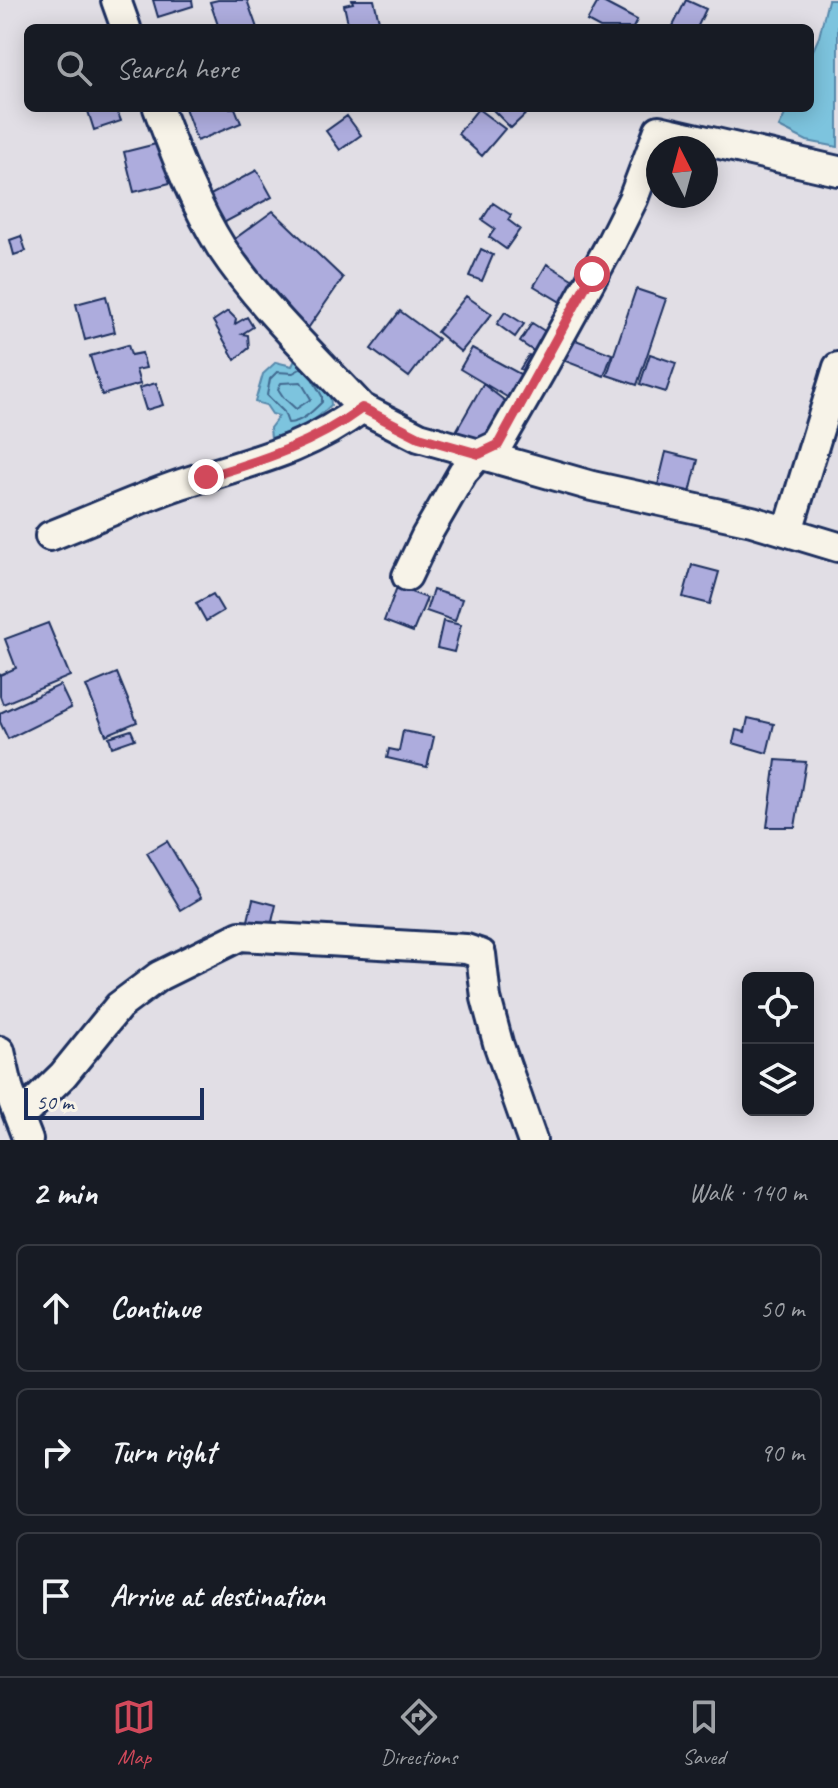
<!DOCTYPE html>
<meta charset="utf-8">
<style>
:root{--surface:#171b24;--page:#242831;--text:#f1f3f6;--muted:#9ea1a6;--line:#363941;--accent:#d1495b}
body{margin:0;font-family:Caveat,sans-serif;background:var(--page);color:var(--text)}
.controls{position:absolute;right:24px;bottom:24px;display:grid;overflow:hidden;border-radius:12px;box-shadow:0 4px 20px #0003}
.controls button{width:72px;height:72px;display:grid;place-items:center;padding:0;border:0;border-bottom:2px solid var(--line);background:var(--surface);color:var(--text);font:40px sans-serif}
.compass{position:absolute;left:646px;top:136px;width:72px;height:72px;border-radius:50%;background:var(--surface);box-shadow:0 4px 20px #0003;rotate:354deg}
.scale{position:absolute;left:24px;bottom:20px;width:180px;box-sizing:border-box;padding-left:8px;border:4px solid #1b2f5e;border-top:0;font-size:22px;line-height:28px;white-space:nowrap;color:#1b2f5e;-webkit-text-stroke:6px #f7f3e8;paint-order:stroke}
.stop{position:absolute;width:24px;height:24px;margin:-18px;border:6px solid #d1495b;border-radius:50%;background:#fff}
.stop.end{background:#d1495b;border-color:#fff;box-shadow:0 2px 8px #0008}
.list{margin:0;padding:0;list-style:none}
h2{display:flex;justify-content:space-between;align-items:center;height:104px;margin:0;padding:0 32px;font-size:34px}
h2 small{font-size:26px;font-weight:400;color:var(--muted)}
.list li{display:grid;grid-template-columns:52px 1fr auto;gap:24px;align-items:center;box-sizing:border-box;height:128px;margin:0 16px 16px;padding:0 16px;border:2px solid var(--line);border-radius:12px}
.list b{display:block;font-size:30px;white-space:nowrap}
.list em{font-size:26px;font-style:normal;color:var(--muted)}
.icon{flex:none;width:44px;height:44px;fill:none;stroke:currentColor;stroke-width:2;stroke-linecap:round;stroke-linejoin:round}
.map{position:relative;flex:none;width:838px;height:1140px;overflow:hidden}
.search{position:absolute;background:var(--surface);box-shadow:0 4px 20px #0003;left:24px;right:24px;top:24px;height:88px;display:flex;align-items:center;gap:20px;box-sizing:border-box;padding:0 28px;border-radius:12px;color:var(--muted);font-size:30px}
.sheet{height:536px;background:var(--surface)}
nav{display:flex;justify-content:space-around;align-items:center;box-sizing:border-box;height:112px;border-top:2px solid var(--line);background:var(--surface);font-size:22px;color:var(--muted)}
nav a{display:grid;justify-items:center;gap:4px}
nav .on{color:var(--accent)}
.map>svg:first-child{display:block}
.water{fill:#7dc4de;stroke:#5688ab;stroke-width:2}
.lines{fill:none;stroke-linecap:round;stroke-linejoin:round}
.shore{stroke:#426b91;stroke-width:2}
.building{fill:#adacdd;stroke:#1b2f5e;stroke-width:2}
.street-casing{stroke:#1b2f5e;stroke-width:34}
.street{stroke:#f7f3e8;stroke-width:28}
.route{stroke:#d1495b;stroke-width:10}
</style>
<div class="map">
<svg width="838" height="1140" viewBox="0 0 838 1140">
<rect width="100%" height="100%" fill="#e1dee5"/>
<filter id="ink" filterUnits="userSpaceOnUse"><feTurbulence type="fractalNoise" baseFrequency=".0125" numOctaves="2"/><feDisplacementMap in="SourceGraphic" scale="16" xChannelSelector="R" yChannelSelector="G"/><feConvolveMatrix kernelMatrix="1 2 1 2 8 2 1 2 1" color-interpolation-filters="sRGB"/></filter>
<g filter="url(#ink)">
<path class="water" d="M 828,0 L 838,0 L 838,147 L 807,141 L 779,127 L 788,108 L 810,108 L 810,57 L 819,37 Z
M 297,356 L 330,394 L 331,405 C 321,415 311,424 297,430 C 288,433 280,434 271,438 L 270,428 L 279,416 L 272,414 L 266,405 L 255,402 L 263,374 L 276,362 L 292,366 Z"/>
<g class="lines">
<path class="shore" d="M 302,368 L 293,373 L 277,372 L 270,379 L 267,395 L 284,412 L 288,423 C 301,423 313,411 322,402 L 322,396 L 313,380
M 301,382 L 311,399 L 296,409 L 284,398 L 278,389 L 281,383 Z"/>
</g>
<path class="building" d="M 153,0 L 192,0 L 193,6 L 158,17 Z
M 218,0 L 247,0 L 257,28 L 219,28 L 210,2 Z
M 352,0 L 374,0 L 379,21 L 349,28 L 344,5 L 353,3 Z
M 599,0 L 637,20 L 633,28 L 600,28 L 587,21 Z
M 686,0 L 706,9 L 697,28 L 672,28 Z
M 87,108 L 116,108 L 121,121 L 94,130 Z
M 185,108 L 235,108 L 241,123 L 197,141 Z
M 491,108 L 532,108 L 511,128 Z
M 478,109 L 505,129 L 482,156 L 458,134 Z
M 347,116 L 361,135 L 340,150 L 326,131 Z
M 160,143 L 170,183 L 134,192 L 124,152 Z
M 257,170 L 272,197 L 216,227 L 201,200 Z
M 493,203 L 511,215 L 508,220 L 520,229 L 506,249 L 489,237 L 495,229 L 482,220 Z
M 273,211 L 343,278 L 304,334 L 229,243 Z
M 21,236 L 26,251 L 14,255 L 10,240 Z
M 481,249 L 493,255 L 482,281 L 469,276 Z
M 547,264 L 577,282 L 564,304 L 534,286 Z
M 636,289 L 666,299 L 637,385 L 607,375 Z
M 106,296 L 115,332 L 85,340 L 76,304 Z
M 466,296 L 492,314 L 461,352 L 437,332 Z
M 228,311 L 236,319 L 235,324 L 247,317 L 253,327 L 242,334 L 248,335 L 249,348 L 235,360 L 213,321 Z
M 400,311 L 438,339 L 409,377 L 371,349 Z
M 505,312 L 524,324 L 515,337 L 497,324 Z
M 532,323 L 554,337 L 541,356 L 520,342 Z
M 563,335 L 612,354 L 604,376 L 555,357 Z
M 128,345 L 131,355 L 142,353 L 146,368 L 136,370 L 140,384 L 102,395 L 90,356 Z
M 472,348 L 531,380 L 517,403 L 460,369 Z
M 650,354 L 676,363 L 666,392 L 640,384 Z
M 529,355 L 541,362 L 532,376 L 520,369 Z
M 156,383 L 163,405 L 146,410 L 139,388 Z
M 483,384 L 513,407 L 488,447 L 451,440 Z
M 666,452 L 698,460 L 689,497 L 657,489 Z
M 692,565 L 719,572 L 710,604 L 683,597 Z
M 397,587 L 427,598 L 413,632 L 384,621 Z
M 433,590 L 462,599 L 455,621 L 426,611 Z
M 213,594 L 223,611 L 206,621 L 196,603 Z
M 443,621 L 461,625 L 454,652 L 437,648 Z
M 48,623 L 70,676 L 3,704 L 0,696 L 0,675 L 16,668 L 5,639 Z
M 117,673 L 137,722 L 106,735 L 86,686 Z
M 60,685 L 71,708 L 8,739 L 0,722 L 0,713 Z
M 748,718 L 774,724 L 767,753 L 733,743 L 736,730 L 745,732 Z
M 131,730 L 135,739 L 112,747 L 109,737 Z
M 403,731 L 434,737 L 427,767 L 387,758 L 389,749 L 399,751 Z
M 776,760 L 806,762 L 795,827 L 767,827 Z
M 167,841 L 201,898 L 181,910 L 147,853 Z
M 253,899 L 276,905 L 270,930 L 247,925 Z"/>
<g class="lines">
<defs>
<path id="street" d="M 116,0 L 126,28
M 158,108 C 176,155 194,204 221,247 C 260,306 314,356 362,408
M 788,531 L 838,367
M 50,536 C 94,519 137,499 181,484 C 248,462 304,452 362,408 L 419,437 L 592,486 L 752,521 L 838,547
M 407,576 L 426,536 L 463,472 L 479,454 L 498,445 L 540,372 L 609,247 L 633,199 L 659,130 L 838,171
M 0,1051 L 9,1091 L 28,1140
M 20,1117 L 63,1075 L 119,1006 L 159,976 L 240,936 L 466,949 L 481,954 L 486,998 L 498,1043 L 532,1140"/>
</defs>
<use href="#street" class="street-casing"/>
<use href="#street" class="street"/>
</g>
</g>
<g class="lines" filter="url(#ink)">
<path class="route" d="M 206,477 C 261,461 315,443 362,408 L 419,437 L 479,454 L 498,445 L 592,274"/>
</g>
</svg>
<div class="controls">
<button><svg class="icon" aria-label="locate" viewBox="0 0 24 24"><circle cx="12" cy="12" r="6"/><path d="M12 2v4M12 18v4M2 12h4M18 12h4"/></svg></button>
<button><svg class="icon" aria-label="layers" viewBox="0 0 24 24"><path d="M12 4l9 5-9 5-9-5zM3 14l9 5 9-5"/></svg></button>
</div>
<svg class="compass" viewBox="-18 -18 36 36"><path d="M0-13l5 13h-10z" fill="#e53935"/><path d="M0 13l5-13h-10z" fill="#9ea1a6"/></svg>
<div class="scale">50 m</div>
<div class="stop" style="left:592px;top:274px"></div>
<div class="stop end" style="left:206px;top:477px"></div>
<div class="search"><svg class="icon" aria-label="search" viewBox="0 0 24 24"><circle cx="10" cy="10" r="6"/><path d="M15 15l6 6"/></svg>Search here</div>
</div>
<section class="sheet">
<h2>2 min<small>Walk · 140 m</small></h2>
<ul class="list">
<li><svg class="icon" aria-label="ahead" viewBox="0 0 24 24"><path d="M12 20V5M6 11l6-6 6 6"/></svg><div><b>Continue</b></div><em>50 m</em></li>
<li><svg class="icon" aria-label="right" viewBox="0 0 24 24"><path d="M7 20v-9h11M14 6l5 5-5 5"/></svg><div><b>Turn right</b></div><em>90 m</em></li>
<li><svg class="icon" aria-label="arrive" viewBox="0 0 24 24"><path d="M6 21V4h12l-3 4 3 4H6"/></svg><div><b>Arrive at destination</b></div></li>
</ul>
</section>
<nav>
<a class="on"><svg class="icon" aria-label="map" viewBox="0 0 24 24"><path d="M3 6l6-2 6 2 6-2v14l-6 2-6-2-6 2zM9 4v14M15 6v14"/></svg>Map</a>
<a><svg class="icon" aria-label="directions" viewBox="0 0 24 24"><path d="M12 3l9 9-9 9-9-9zM9 14v-3h6M13 9l2 2-2 2"/></svg>Directions</a>
<a><svg class="icon" aria-label="saved" viewBox="0 0 24 24"><path d="M7 4h10v16l-5-4-5 4z"/></svg>Saved</a>
</nav>
